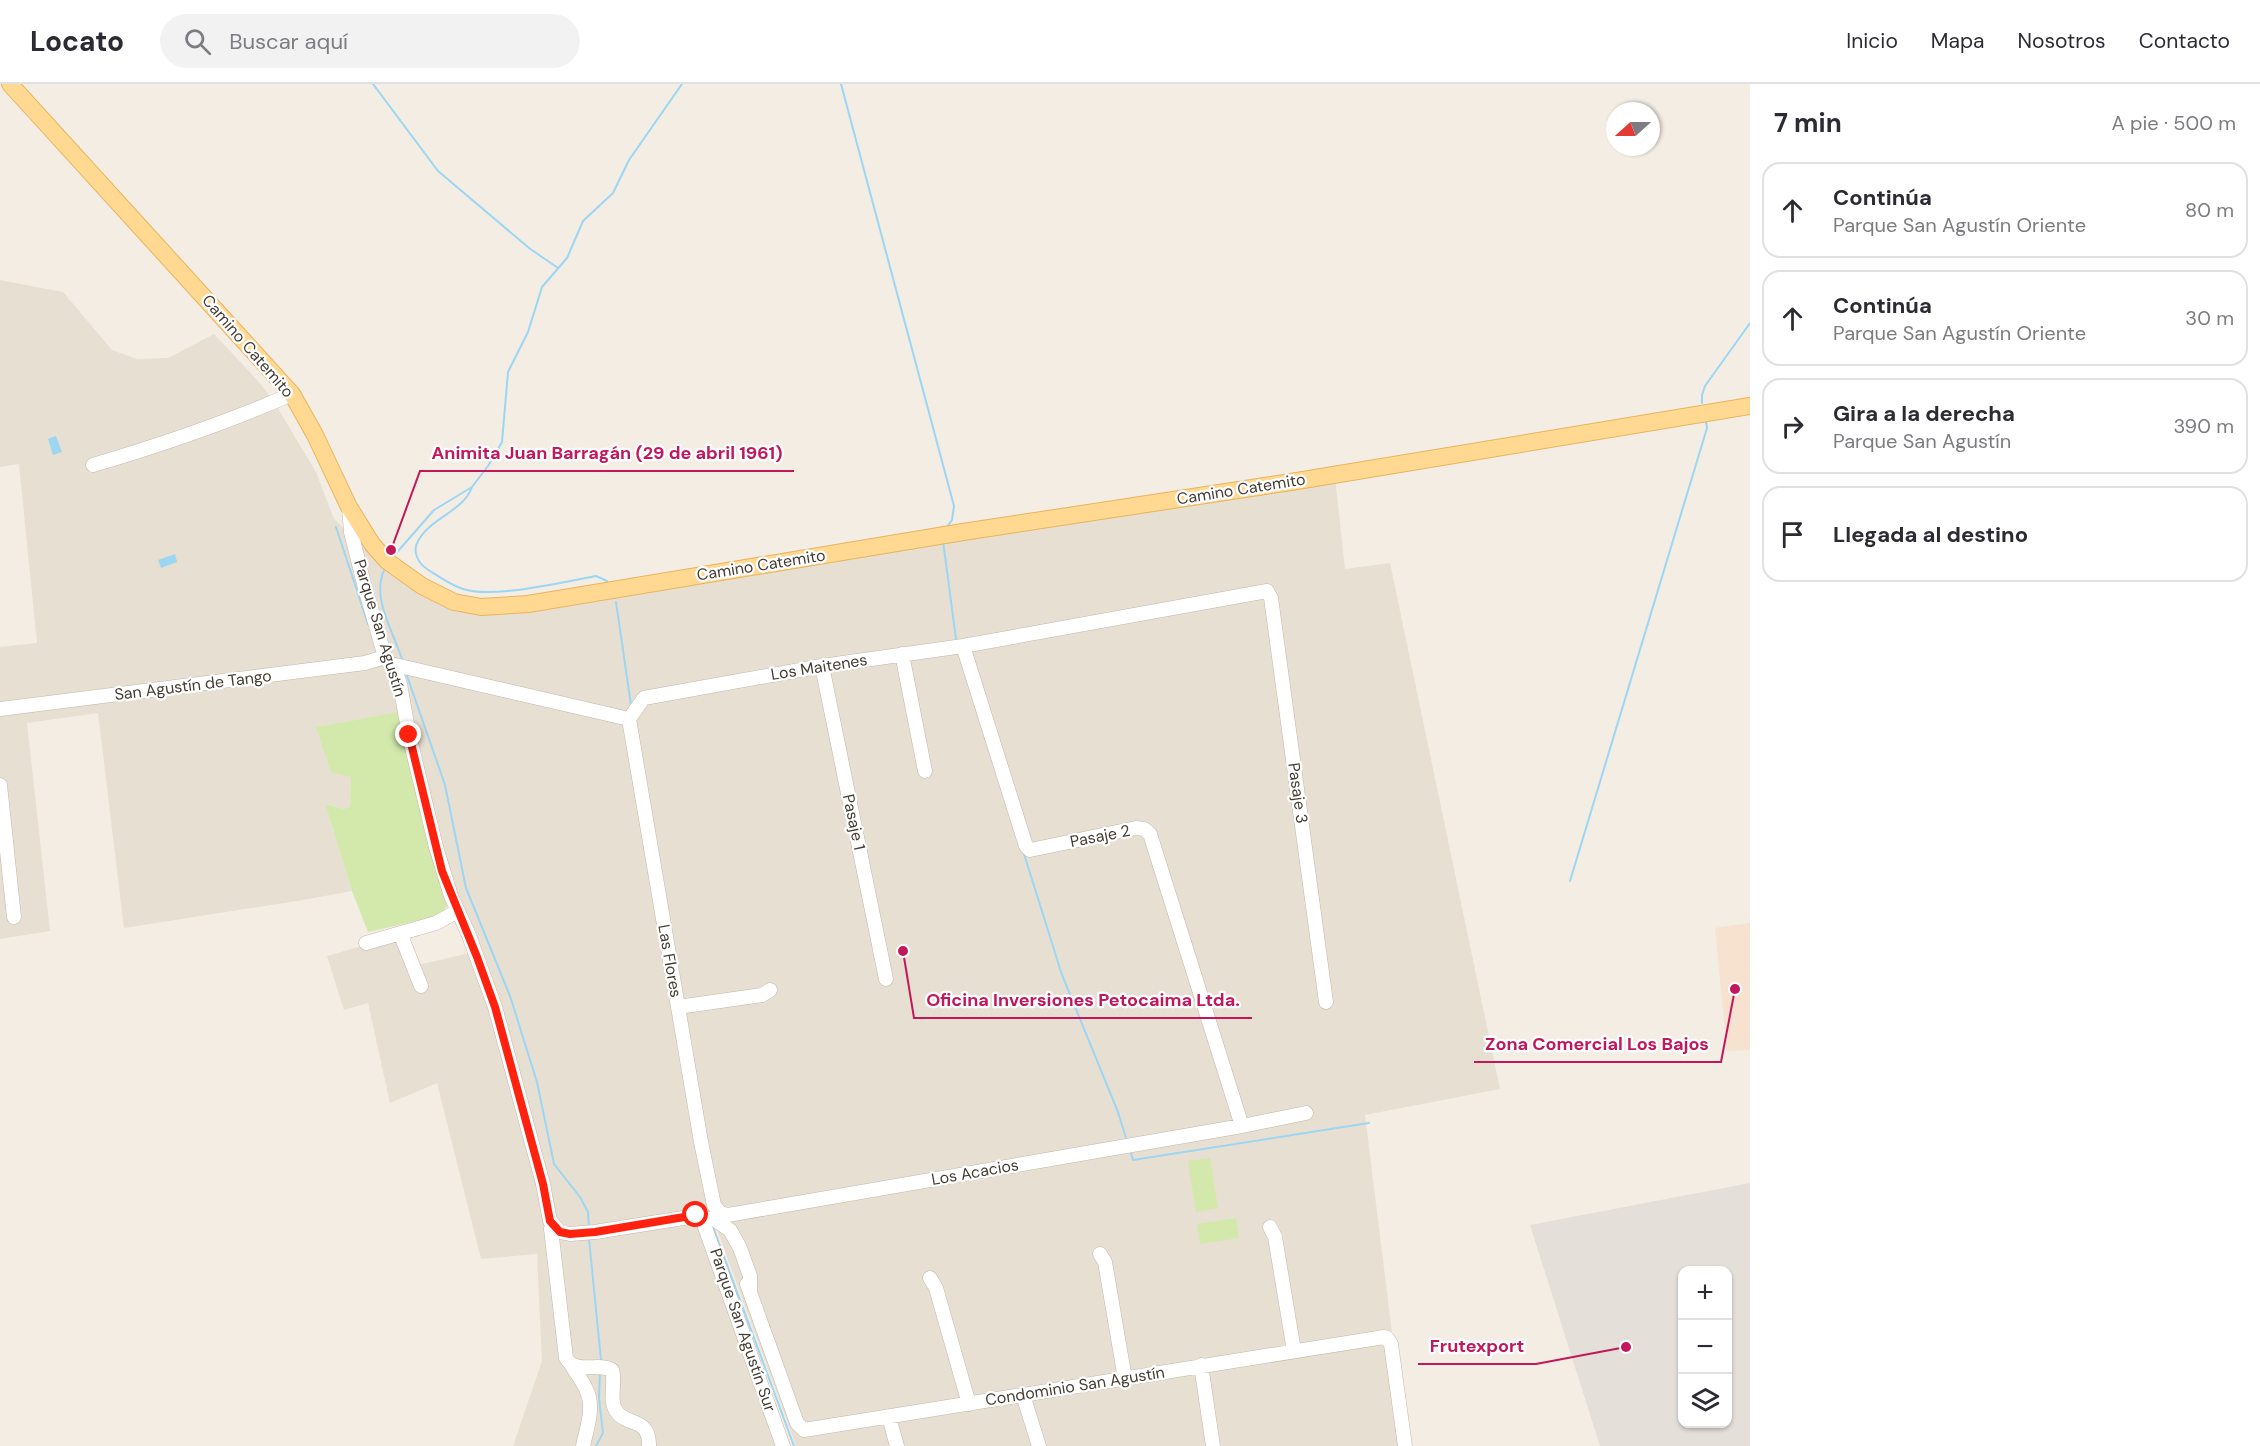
<!DOCTYPE html>
<html lang="es">
<meta charset="utf-8">
<style>
:root{--surface:#fff;--page:#f2f2f3;--text:#2b2b33;--muted:#7c7c81;--line:#e1e1e2}
body{margin:0;font-family:"DM Sans",sans-serif;background:var(--page);color:var(--text)}
.controls{position:absolute;right:18px;bottom:18px;display:grid;overflow:hidden;border-radius:12px;box-shadow:0 2px 4px #0004}
.controls button{width:54px;height:54px;display:grid;place-items:center;padding:0;border:0;border-bottom:2px solid var(--line);background:var(--surface);color:var(--text);font:30px sans-serif}
.compass{position:absolute;left:1606px;top:18px;width:54px;height:54px;border-radius:50%;background:var(--surface);box-shadow:0 2px 4px #0004;rotate:249deg}
.stop{position:absolute;width:18px;height:18px;margin:-14px;border:4px solid #ff220f;border-radius:50%;background:#fff}
.stop.end{background:#ff220f;border-color:#fff;box-shadow:0 2px 6px #0008}
.list{margin:0;padding:0;list-style:none}
h2{display:flex;justify-content:space-between;align-items:center;height:78px;margin:0;padding:0 24px;font-size:26px}
h2 small{font-size:20px;font-weight:400;color:var(--muted)}
.list li{display:grid;grid-template-columns:39px 1fr auto;gap:18px;align-items:center;box-sizing:border-box;height:96px;margin:0 12px 12px;padding:0 12px;border:2px solid var(--line);border-radius:18px}
.list b{display:block;font-size:22px;white-space:nowrap}
.list p{margin:0;font-size:20px;white-space:nowrap;color:var(--muted)}
.list em{font-size:20px;font-style:normal;color:var(--muted)}
.icon{flex:none;width:33px;height:33px;fill:none;stroke:currentColor;stroke-width:2;stroke-linecap:round;stroke-linejoin:round}
.map{position:relative;flex:none;width:1750px;height:1362px;overflow:hidden}
header{display:flex;align-items:center;gap:36px;box-sizing:border-box;height:84px;padding:0 30px;background:var(--surface);border-bottom:2px solid var(--line)}
header strong{font-size:28px}
nav{display:flex;gap:33px;margin-inline-start:auto;font-size:21px}
.search{width:420px;height:54px;background:var(--page);display:flex;align-items:center;gap:15px;box-sizing:border-box;padding:0 21px;border-radius:33px;color:var(--muted);font-size:22px}
main{display:flex}
aside{flex:1;background:var(--surface)}
.map>svg:first-child{display:block}
.residential{fill:#e7dfd2}
.commercial{fill:#f6e2ce}
.industrial{fill:#e5dfd9;fill-rule:evenodd}
.green{fill:#d2e9ab}
.water{fill:#9dd6f3}
.lines{fill:none;stroke-linecap:round;stroke-linejoin:round}
.stream{stroke:#9dd6f3;stroke-width:2}
.minor-casing{stroke:#c2b7aa;stroke-width:15}
.major-casing{stroke:#e8b45d;stroke-width:18}
.minor{stroke:#fff;stroke-width:14}
.major{stroke:#ffd891;stroke-width:16}
.route{stroke:#ff220f;stroke-width:8}
.labels{text-anchor:middle;dominant-baseline:central;stroke-width:4.5;stroke-linejoin:round;paint-order:stroke}
.street-label{font-size:16px;fill:#453d34;stroke:#fff}
.leader{fill:none;stroke:#c2185b;stroke-width:2}
.callout-dot{fill:#c2185b;stroke:#fff;stroke-width:2}
.callout-label{font-size:18px;text-anchor:middle;font-weight:bold;fill:#c2185b;stroke:#fff;stroke-width:4.5;stroke-linejoin:round;paint-order:stroke}
</style>
<header>
<strong>Locato</strong>
<div class="search"><svg class="icon" aria-label="search" viewBox="0 0 24 24"><circle cx="10" cy="10" r="6"/><path d="M15 15l6 6"/></svg>Buscar aquí</div>
<nav><a>Inicio</a><a>Mapa</a><a>Nosotros</a><a>Contacto</a></nav>
</header>
<main>
<div class="map">
<svg width="1750" height="1362" viewBox="0 0 1750 1362">
<rect width="100%" height="100%" fill="#f3ede4"/>
<path class="residential" d="M 0,196 L 63,208 L 112,266 L 137,275 L 168,274 L 214,250 L 259,298 L 274,318 L 316,388 L 334,435 L 395,494 L 443,520 L 470,529 L 1334,383 L 1345,485 L 1390,479 L 1500,1005 L 1365,1031 L 1406,1362 L 796,1362 L 718,1148 L 719,1135 L 711,1139 L 729,1221 L 784,1362 L 513,1362 L 542,1277 L 537,1170 L 481,1175 L 437,999 L 390,1019 L 368,919 L 344,926 L 327,872 L 397,852 L 409,883 L 474,868 L 401,628 L 316,643 L 351,693 L 350,722 L 344,725 L 325,720 L 352,807 L 303,816 L 124,844 L 98,629 L 27,639 L 50,847 L 0,855 L 0,563 L 37,559 L 19,380 L 0,383 Z"/>
<path class="commercial" d="M 1750,839 L 1750,966 L 1727,967 L 1715,844 Z"/>
<path class="industrial" d="M 1750,1099 L 1750,1362 L 1600,1362 L 1530,1141 ZM 1682,1186 L 1728,1186 L 1728,1340 L 1682,1340 Z"/>
<path class="green" d="M 399,628 L 448,819 L 442,831 L 368,848 L 352,807 L 325,720 L 344,725 L 350,722 L 351,693 L 331,688 L 316,643 Z
M 1210,1074 L 1218,1124 L 1196,1128 L 1188,1077 Z
M 1236,1134 L 1239,1154 L 1200,1160 L 1197,1140 Z"/>
<path class="water" d="M 56,352 L 62,368 L 53,371 L 48,355 Z
M 175,470 L 177,478 L 161,484 L 158,476 Z"/>
<g class="lines">
<path class="stream" d="M 373,0 L 438,87 L 529,164 L 558,184
M 841,0 L 954,422 L 952,436 L 947,443
M 1702,319 L 1702,311 L 1705,302 L 1750,239
M 472,403 C 463,428 431,433 418,457 C 412,467 418,479 427,485 C 438,492 450,501 463,505 C 492,515 564,498 596,492 L 607,497
M 336,443 L 368,540
M 943,457 L 956,555
M 392,474 L 434,426 L 472,403 L 488,382 L 502,358 L 508,288 L 528,248 L 542,203 L 567,174 L 583,137 L 613,109 L 629,76 L 682,0
M 385,484 C 370,514 394,548 403,578
M 616,518 L 631,621
M 406,589 L 445,701 L 466,804 L 510,912 L 537,998 L 554,1080 L 580,1113 L 588,1128 L 589,1143
M 1024,770 L 1062,891 L 1118,1028 L 1126,1054
M 1570,797 L 1707,344 L 1706,338
M 1131,1069 L 1133,1076 L 1369,1039
M 713,1143 L 794,1362
M 589,1155 L 601,1276
M 596,1362 L 603,1349 L 599,1314 L 600,1288"/>
<defs>
<path id="minor" d="M 93,381 C 161,361 226,339 292,310
M 349,423 L 351,448 L 365,504 L 385,573 L 396,588 L 400,600 L 409,651 L 436,763 L 451,812 L 468,849 L 495,923 L 543,1100 L 550,1137 L 560,1148 L 570,1150 L 595,1148 L 696,1132 L 715,1136 L 730,1146 L 740,1164 L 750,1192 L 750,1206
M 963,562 L 1026,762 L 1030,766 L 1035,765 L 1136,744 L 1144,745 L 1150,750 L 1242,1042
M 902,570 L 925,687
M 391,580 L 629,635
M 822,582 L 886,895
M 0,625 L 365,579 L 385,573
M 629,635 L 701,1058 L 714,1121 L 720,1129 L 728,1131 L 1242,1042 L 1306,1029
M 629,635 L 644,614 L 822,582 L 963,562 L 1267,507 L 1271,514 L 1326,918
M 0,701 L 14,833
M 400,849 L 421,902
M 366,859 L 436,839 L 458,827
M 678,923 L 762,911 L 770,906
M 701,1132 L 783,1362
M 552,1141 L 551,1145 L 566,1274 C 576,1291 598,1278 612,1286 C 616,1299 609,1314 615,1325 C 624,1343 650,1332 649,1362
M 1270,1143 L 1275,1153 L 1294,1267
M 1100,1170 L 1105,1178 L 1125,1295
M 930,1194 L 936,1204 L 969,1320
M 747,1200 L 797,1339 L 804,1346 L 1384,1253 L 1387,1254 L 1391,1260 L 1405,1362
M 571,1280 C 576,1289 582,1296 586,1305 C 595,1323 587,1343 583,1362
M 1201,1281 L 1213,1362
M 1023,1311 L 1039,1362
M 889,1333 L 897,1362"/>
<path id="major" d="M 10,0 L 292,310 L 315,351 L 349,423 L 372,460 L 387,477 L 422,502 L 454,518 L 481,523 L 528,520 L 963,448 L 1291,398 L 1750,322"/>
</defs>
<use href="#minor" class="minor-casing"/>
<use href="#major" class="major-casing"/>
<use href="#minor" class="minor"/>
<use href="#major" class="major"/>
</g>
<g class="lines">
<path class="route" d="M 409,651 L 442,787 L 477,873 L 495,923 L 543,1100 L 550,1137 L 560,1148 L 570,1150 L 595,1148 L 696,1131"/>
</g>
<g class="labels">
<g class="street-label">
<text transform="translate(248 262) rotate(49)">Camino Catemito</text>
<text transform="translate(1241 405) rotate(-9)">Camino Catemito</text>
<text transform="translate(761 481) rotate(-9)">Camino Catemito</text>
<text transform="translate(380 544) rotate(73)">Parque San Agustín</text>
<text transform="translate(819 583) rotate(-9)">Los Maitenes</text>
<text transform="translate(193 601) rotate(-7)">San Agustín de Tango</text>
<text transform="translate(1298 709) rotate(82)">Pasaje 3</text>
<text transform="translate(854 738) rotate(78)">Pasaje 1</text>
<text transform="translate(1100 752) rotate(-11)">Pasaje 2</text>
<text transform="translate(670 877) rotate(80)">Las Flores</text>
<text transform="translate(975 1088) rotate(-10)">Los Acacios</text>
<text transform="translate(743 1246) rotate(71)">Parque San Agustín Sur</text>
<text transform="translate(1075 1302) rotate(-9)">Condominio San Agustín</text>
</g>
</g>
<path class="leader" d="M391 466L420 387H794M903 867L914 934H1252M1735 905L1721 978H1474M1626 1263L1536 1280H1418"/>
<g class="callout-dot">
<circle cx="391" cy="466" r="6"/>
<circle cx="903" cy="867" r="6"/>
<circle cx="1735" cy="905" r="6"/>
<circle cx="1626" cy="1263" r="6"/>
</g>
<g class="callout-label">
<text x="607" y="375">Animita Juan Barragán (29 de abril 1961)</text>
<text x="1083" y="922">Oficina Inversiones Petocaima Ltda.</text>
<text x="1597" y="966">Zona Comercial Los Bajos</text>
<text x="1477" y="1268">Frutexport</text>
</g>
</svg>
<div class="controls">
<button>+</button>
<button>−</button>
<button><svg class="icon" aria-label="layers" viewBox="0 0 24 24"><path d="M12 4l9 5-9 5-9-5zM3 14l9 5 9-5"/></svg></button>
</div>
<svg class="compass" viewBox="-18 -18 36 36"><path d="M0-13l5 13h-10z" fill="#e53935"/><path d="M0 13l5-13h-10z" fill="#7c7c81"/></svg>
<div class="stop" style="left:696px;top:1131px"></div>
<div class="stop end" style="left:409px;top:651px"></div>
</div>
<aside>
<h2>7 min<small>A pie · 500 m</small></h2>
<ul class="list">
<li><svg class="icon" aria-label="ahead" viewBox="0 0 24 24"><path d="M12 20V5M6 11l6-6 6 6"/></svg><div><b>Continúa</b><p>Parque San Agustín Oriente</p></div><em>80 m</em></li>
<li><svg class="icon" aria-label="ahead" viewBox="0 0 24 24"><path d="M12 20V5M6 11l6-6 6 6"/></svg><div><b>Continúa</b><p>Parque San Agustín Oriente</p></div><em>30 m</em></li>
<li><svg class="icon" aria-label="right" viewBox="0 0 24 24"><path d="M7 20v-9h11M14 6l5 5-5 5"/></svg><div><b>Gira a la derecha</b><p>Parque San Agustín</p></div><em>390 m</em></li>
<li><svg class="icon" aria-label="arrive" viewBox="0 0 24 24"><path d="M6 21V4h12l-3 4 3 4H6"/></svg><div><b>Llegada al destino</b></div></li>
</ul>
</aside>
</main>
